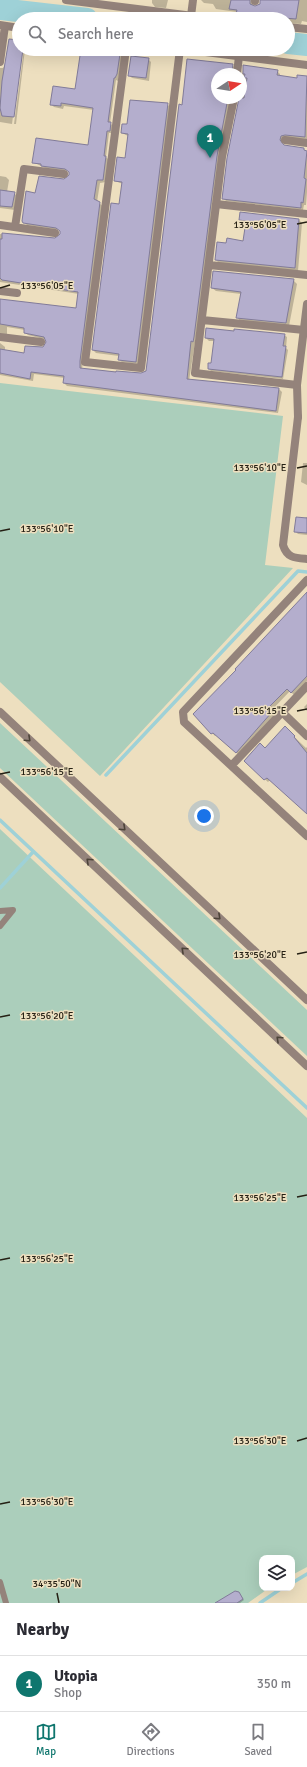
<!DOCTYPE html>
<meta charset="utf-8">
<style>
:root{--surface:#fff;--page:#f2f2f3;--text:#2b2b33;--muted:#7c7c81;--line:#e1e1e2;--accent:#0f766e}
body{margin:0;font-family:Signika,sans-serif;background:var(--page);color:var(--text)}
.controls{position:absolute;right:12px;bottom:12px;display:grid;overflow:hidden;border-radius:8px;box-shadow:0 4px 16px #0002}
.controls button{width:36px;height:36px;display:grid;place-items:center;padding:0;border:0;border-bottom:1px solid var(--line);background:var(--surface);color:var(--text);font:20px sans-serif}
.compass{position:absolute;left:211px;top:68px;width:36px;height:36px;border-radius:50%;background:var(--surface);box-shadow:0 4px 16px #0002;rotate:78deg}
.you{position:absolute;left:204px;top:816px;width:14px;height:14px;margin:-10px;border:3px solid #fff;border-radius:50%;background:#1a73e8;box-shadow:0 0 0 6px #1a73e833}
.badge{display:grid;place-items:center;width:26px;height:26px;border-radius:50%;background:var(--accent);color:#fff;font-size:13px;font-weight:700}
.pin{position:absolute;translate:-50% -33px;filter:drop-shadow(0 1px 2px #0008)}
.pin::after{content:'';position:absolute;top:21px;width:14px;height:12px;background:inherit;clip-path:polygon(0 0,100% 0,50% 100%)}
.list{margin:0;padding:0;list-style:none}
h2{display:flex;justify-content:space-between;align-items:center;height:52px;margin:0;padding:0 16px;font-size:17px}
h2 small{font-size:13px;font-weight:400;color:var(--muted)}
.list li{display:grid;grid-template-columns:26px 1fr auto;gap:12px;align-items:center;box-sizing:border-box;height:56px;padding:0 16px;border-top:1px solid var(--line)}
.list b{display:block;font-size:15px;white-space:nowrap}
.list p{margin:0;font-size:13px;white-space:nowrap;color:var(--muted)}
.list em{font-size:13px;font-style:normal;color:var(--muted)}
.icon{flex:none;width:22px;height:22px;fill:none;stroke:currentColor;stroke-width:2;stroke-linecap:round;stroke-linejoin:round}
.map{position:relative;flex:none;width:307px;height:1603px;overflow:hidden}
.search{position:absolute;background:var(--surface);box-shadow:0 4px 16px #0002;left:12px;right:12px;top:12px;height:44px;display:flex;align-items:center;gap:10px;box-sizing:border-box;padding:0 14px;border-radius:22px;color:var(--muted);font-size:15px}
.sheet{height:108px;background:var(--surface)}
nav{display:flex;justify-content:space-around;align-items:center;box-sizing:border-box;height:56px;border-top:1px solid var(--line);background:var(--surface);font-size:11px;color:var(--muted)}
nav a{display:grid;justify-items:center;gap:2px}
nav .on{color:var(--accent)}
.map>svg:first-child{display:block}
.green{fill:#abcebb}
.shadow{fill:#0003}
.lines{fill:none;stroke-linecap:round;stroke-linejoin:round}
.stream{stroke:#9ed1d7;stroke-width:3.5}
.river{stroke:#9ed1d7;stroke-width:22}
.building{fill:#b4aecd;stroke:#817b99}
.service{stroke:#94837b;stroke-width:6}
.minor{stroke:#94837b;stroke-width:8}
.tertiary{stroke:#94837b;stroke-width:8}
.oneway{stroke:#4c4338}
.ticks{fill:none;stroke:#252014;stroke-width:1.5}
.ticks-label{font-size:10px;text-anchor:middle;fill:#252014;stroke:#eddfbf;stroke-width:3;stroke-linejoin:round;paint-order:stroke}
</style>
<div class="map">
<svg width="307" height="1603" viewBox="0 0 307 1603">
<rect width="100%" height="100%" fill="#eddfbf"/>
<path class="green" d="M 0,383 L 283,416 L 265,565 L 293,568 L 100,776 L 0,682 Z
M 0,723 L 307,1010 L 307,1056 L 0,768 Z
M 0,829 L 307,1118 L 307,1567 L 292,1575 L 292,1558 L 262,1558 L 262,1588 L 269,1588 L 248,1603 L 0,1603 Z"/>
<path class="shadow" d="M 152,0 L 168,0 L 166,8 L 155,7 L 152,3 Z
M 201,0 L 253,0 L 253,7 L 260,5 L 261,0 L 307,0 L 307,22 L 302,21 L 301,24 L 288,23 L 288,19 L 240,17 L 237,12 L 216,9 L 213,4 L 204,3 Z
M 19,41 L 19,49 L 22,49 L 12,124 L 0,122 L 0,68 L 3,68 L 6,64 Z
M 24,49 L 25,49 L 16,124 L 14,124 Z
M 82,49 L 104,49 L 119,53 L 122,58 L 118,81 L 116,80 L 110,123 L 113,126 L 112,133 L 109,133 L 106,157 L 109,160 L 106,182 L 100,183 L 97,202 L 103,206 L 82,369 L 141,374 L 147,370 L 188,60 L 232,65 L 235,68 L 235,74 L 217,74 L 217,98 L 233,98 L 189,381 L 279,389 L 282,392 L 278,413 L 67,386 L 64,383 L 65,378 L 34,374 L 33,381 L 0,375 L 0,343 L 5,347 L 5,351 L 25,354 L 47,346 L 47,340 L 28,335 L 25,332 L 25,330 L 7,327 L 7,334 L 0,335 L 0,300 L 77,309 L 79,294 L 0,282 L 0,234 L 54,239 L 60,237 L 60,230 L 27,225 L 24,222 L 36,194 L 70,176 L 69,171 L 45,168 L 33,162 L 89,146 L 94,110 L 64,106 L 63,109 L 54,107 L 51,104 L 76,91 Z
M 148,59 L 151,62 L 149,81 L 132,78 L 129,75 Z
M 244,67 L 277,71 L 280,74 L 280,77 L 298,79 L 298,76 L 307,77 L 307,139 L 284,139 L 282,143 L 284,146 L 303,149 L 307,152 L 307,192 L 306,205 L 304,205 L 303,210 L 226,201 L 223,198 L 241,98 L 241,78 Z
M 151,102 L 167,104 L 170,107 L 139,364 L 122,362 L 119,360 L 119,356 L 96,353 L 93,350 L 123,184 L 115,181 L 126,159 L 128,136 L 122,133 L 151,104 Z
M 0,176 L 6,177 L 9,180 L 7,192 L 14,193 L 17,196 L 15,210 L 0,208 Z
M 241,220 L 299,220 L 302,223 L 298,271 L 219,263 L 216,260 L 227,244 L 244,242 L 246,223 Z
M 293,280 L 297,284 L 289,326 L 240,321 L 237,317 L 241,294 L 216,291 L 212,288 Z
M 235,333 L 284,335 L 287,337 L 286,348 L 288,350 L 283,379 L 211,371 L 209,369 L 212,365 L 215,341 L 209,341 L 206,338 Z
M 303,463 L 307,463 L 307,485 L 301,482 Z
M 306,517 L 307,517 L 307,535 L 298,534 L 295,531 Z
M 307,599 L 307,681 L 294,695 L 290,691 L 270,712 L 274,716 L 239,755 L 216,735 L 215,736 L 194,714 Z
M 307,704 L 307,711 L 304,707 Z
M 285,728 L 306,748 L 307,747 L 307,813 L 270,780 L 268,782 L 245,761 L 265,749 Z
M 240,1594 L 244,1600 L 240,1603 L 228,1603 Z"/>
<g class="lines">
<path class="stream" d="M 106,775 L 298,571 L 307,572
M 0,820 L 307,1108
M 0,888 L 33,852
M 292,1583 L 307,1574
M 260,1603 L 282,1588"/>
<path class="river" d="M 0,9 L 87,19
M 288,43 L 307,45"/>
</g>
<path class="building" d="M 231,0 L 250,0 L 250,4 L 255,6 L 260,4 L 260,0 L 299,0 L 296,19 L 236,14 L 237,10 L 229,9 Z
M 9,39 L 19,40 L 19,49 L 23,49 L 14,117 L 2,116 L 0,108 L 2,81 Z
M 81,49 L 114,49 L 120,54 L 117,74 L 115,78 L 114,78 L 108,122 L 111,122 L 110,131 L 107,131 L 104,156 L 106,156 L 103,180 L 97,180 L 94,199 L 100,202 L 80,361 L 80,368 L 116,372 L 116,371 L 141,373 L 146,371 L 179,104 L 182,105 L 187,59 L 233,64 L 232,74 L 217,74 L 217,98 L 228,98 L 217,156 L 194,337 L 193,342 L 191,341 L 187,379 L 279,388 L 276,411 L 63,383 L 64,376 L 31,372 L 30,379 L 0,373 L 0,349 L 24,353 L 25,346 L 43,347 L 46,342 L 44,337 L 24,333 L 24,328 L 0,324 L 0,299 L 76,308 L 78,292 L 2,280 L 0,278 L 0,239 L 2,239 L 2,233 L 55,238 L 60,234 L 60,231 L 56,228 L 23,223 L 22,221 L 26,191 L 35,193 L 39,176 L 64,179 L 69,175 L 69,172 L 65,169 L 41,166 L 41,164 L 32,163 L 36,138 L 88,145 L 93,108 L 61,103 L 61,106 L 50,105 L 53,86 L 75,89 Z
M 131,56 L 149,58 L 146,78 L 128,76 Z
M 243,65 L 278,70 L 277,75 L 297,78 L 297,75 L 307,76 L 305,137 L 285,135 L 281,136 L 280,140 L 284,145 L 304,148 L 304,150 L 307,151 L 304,178 L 306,179 L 303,203 L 301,202 L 301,208 L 222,199 L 227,158 L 239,98 L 244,98 L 247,78 L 244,78 L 245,74 L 243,74 Z
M 130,100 L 168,103 L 136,362 L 118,360 L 119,354 L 92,350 L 111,203 L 119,204 L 122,182 L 114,181 L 117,157 L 125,158 L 128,134 L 121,133 L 122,124 L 127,124 Z
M 0,190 L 15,192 L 12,207 L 0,206 Z
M 240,212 L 299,219 L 295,268 L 215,260 L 217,242 L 226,243 L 227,238 L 243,241 L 246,221 L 239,220 Z
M 213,271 L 294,279 L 286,323 L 236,318 L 241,292 L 211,288 Z
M 206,328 L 234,331 L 234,329 L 285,334 L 283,346 L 286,346 L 282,377 L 208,369 L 208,363 L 211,363 L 214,339 L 205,338 Z
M 296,517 L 307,518 L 307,533 L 294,532 Z
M 307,592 L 307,676 L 291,693 L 287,689 L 268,708 L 272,712 L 236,753 L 213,733 L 211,734 L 193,714 L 236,670 L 235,669 Z
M 285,726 L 295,736 L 294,737 L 307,753 L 307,814 L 267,778 L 264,780 L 244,761 L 260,743 L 265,748 Z
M 235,1591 L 239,1592 L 243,1599 L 237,1603 L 215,1603 Z"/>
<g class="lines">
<path class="service" d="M 0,911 L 13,910 L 0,926
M 0,1582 L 6,1603"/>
<path class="minor" d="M 66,0 L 217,19
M 255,1 L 255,0
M 191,16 L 193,0
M 288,27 L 307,29
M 126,49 L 85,362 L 141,368 L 180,49
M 0,62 L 5,26
M 237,74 L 239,56
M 234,98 L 222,157 L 195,373 L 297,385
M 285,140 L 307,143
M 216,204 L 307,214
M 0,225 L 55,233
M 15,227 L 24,169 L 64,174
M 209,265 L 307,275
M 0,291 L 17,293
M 202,320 L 304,330
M 0,337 L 41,342
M 298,417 L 283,545 C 287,558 295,558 307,559
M 307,580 L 183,712 L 184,722 L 307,836
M 282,712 L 307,736
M 232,765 L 307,686"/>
<path class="tertiary" d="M 0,25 L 19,28
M 182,49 L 307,65
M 298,417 L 297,385 L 307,304
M 0,712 L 307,1000
M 0,777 L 307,1066"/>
</g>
<defs><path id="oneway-chevron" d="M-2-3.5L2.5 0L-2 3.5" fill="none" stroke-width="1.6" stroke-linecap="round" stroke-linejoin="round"/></defs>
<g class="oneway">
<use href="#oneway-chevron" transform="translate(28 739) rotate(43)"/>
<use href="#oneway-chevron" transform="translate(123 828) rotate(43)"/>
<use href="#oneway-chevron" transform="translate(89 861) rotate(-137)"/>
<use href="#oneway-chevron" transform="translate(218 917) rotate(43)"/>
<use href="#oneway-chevron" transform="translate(184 950) rotate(-137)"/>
<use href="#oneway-chevron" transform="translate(279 1039) rotate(-137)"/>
</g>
<path class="ticks" d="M 297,224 L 307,222M 0,288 L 10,285M 297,468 L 307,466M 0,531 L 10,529M 297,711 L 307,709M 0,774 L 10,772M 297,954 L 307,952M 0,1017 L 10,1015M 297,1197 L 307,1195M 0,1260 L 10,1258M 297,1441 L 307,1438M 0,1504 L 10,1502M 57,1593 L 59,1603"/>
<g class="ticks-label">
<text x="260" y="228">133°56'05"E</text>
<text x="47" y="289">133°56'05"E</text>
<text x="260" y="471">133°56'10"E</text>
<text x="47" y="532">133°56'10"E</text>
<text x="260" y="714">133°56'15"E</text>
<text x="47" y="775">133°56'15"E</text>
<text x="260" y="958">133°56'20"E</text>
<text x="47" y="1019">133°56'20"E</text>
<text x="260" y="1201">133°56'25"E</text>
<text x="47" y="1262">133°56'25"E</text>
<text x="260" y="1444">133°56'30"E</text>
<text x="47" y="1505">133°56'30"E</text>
<text x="57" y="1587">34°35'50"N</text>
</g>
</svg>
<div class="controls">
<button><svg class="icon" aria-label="layers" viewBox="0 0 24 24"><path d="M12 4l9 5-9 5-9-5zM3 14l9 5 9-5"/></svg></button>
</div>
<svg class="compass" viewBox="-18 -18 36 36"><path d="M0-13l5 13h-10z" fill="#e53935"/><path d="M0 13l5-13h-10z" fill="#7c7c81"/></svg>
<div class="you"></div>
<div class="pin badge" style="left:210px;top:158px">1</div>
<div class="search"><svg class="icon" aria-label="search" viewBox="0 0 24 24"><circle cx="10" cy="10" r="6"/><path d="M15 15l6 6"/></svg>Search here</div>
</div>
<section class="sheet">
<h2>Nearby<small></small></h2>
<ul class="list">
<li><span class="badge">1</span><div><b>Utopia</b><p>Shop</p></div><em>350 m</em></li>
</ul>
</section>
<nav>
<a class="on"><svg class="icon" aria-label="map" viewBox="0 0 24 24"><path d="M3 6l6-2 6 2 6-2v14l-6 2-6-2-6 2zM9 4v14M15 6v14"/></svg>Map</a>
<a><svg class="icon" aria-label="directions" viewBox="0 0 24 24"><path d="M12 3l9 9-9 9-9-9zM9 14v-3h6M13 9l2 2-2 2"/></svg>Directions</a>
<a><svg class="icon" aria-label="saved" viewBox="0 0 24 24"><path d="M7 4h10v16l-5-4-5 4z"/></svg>Saved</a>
</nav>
